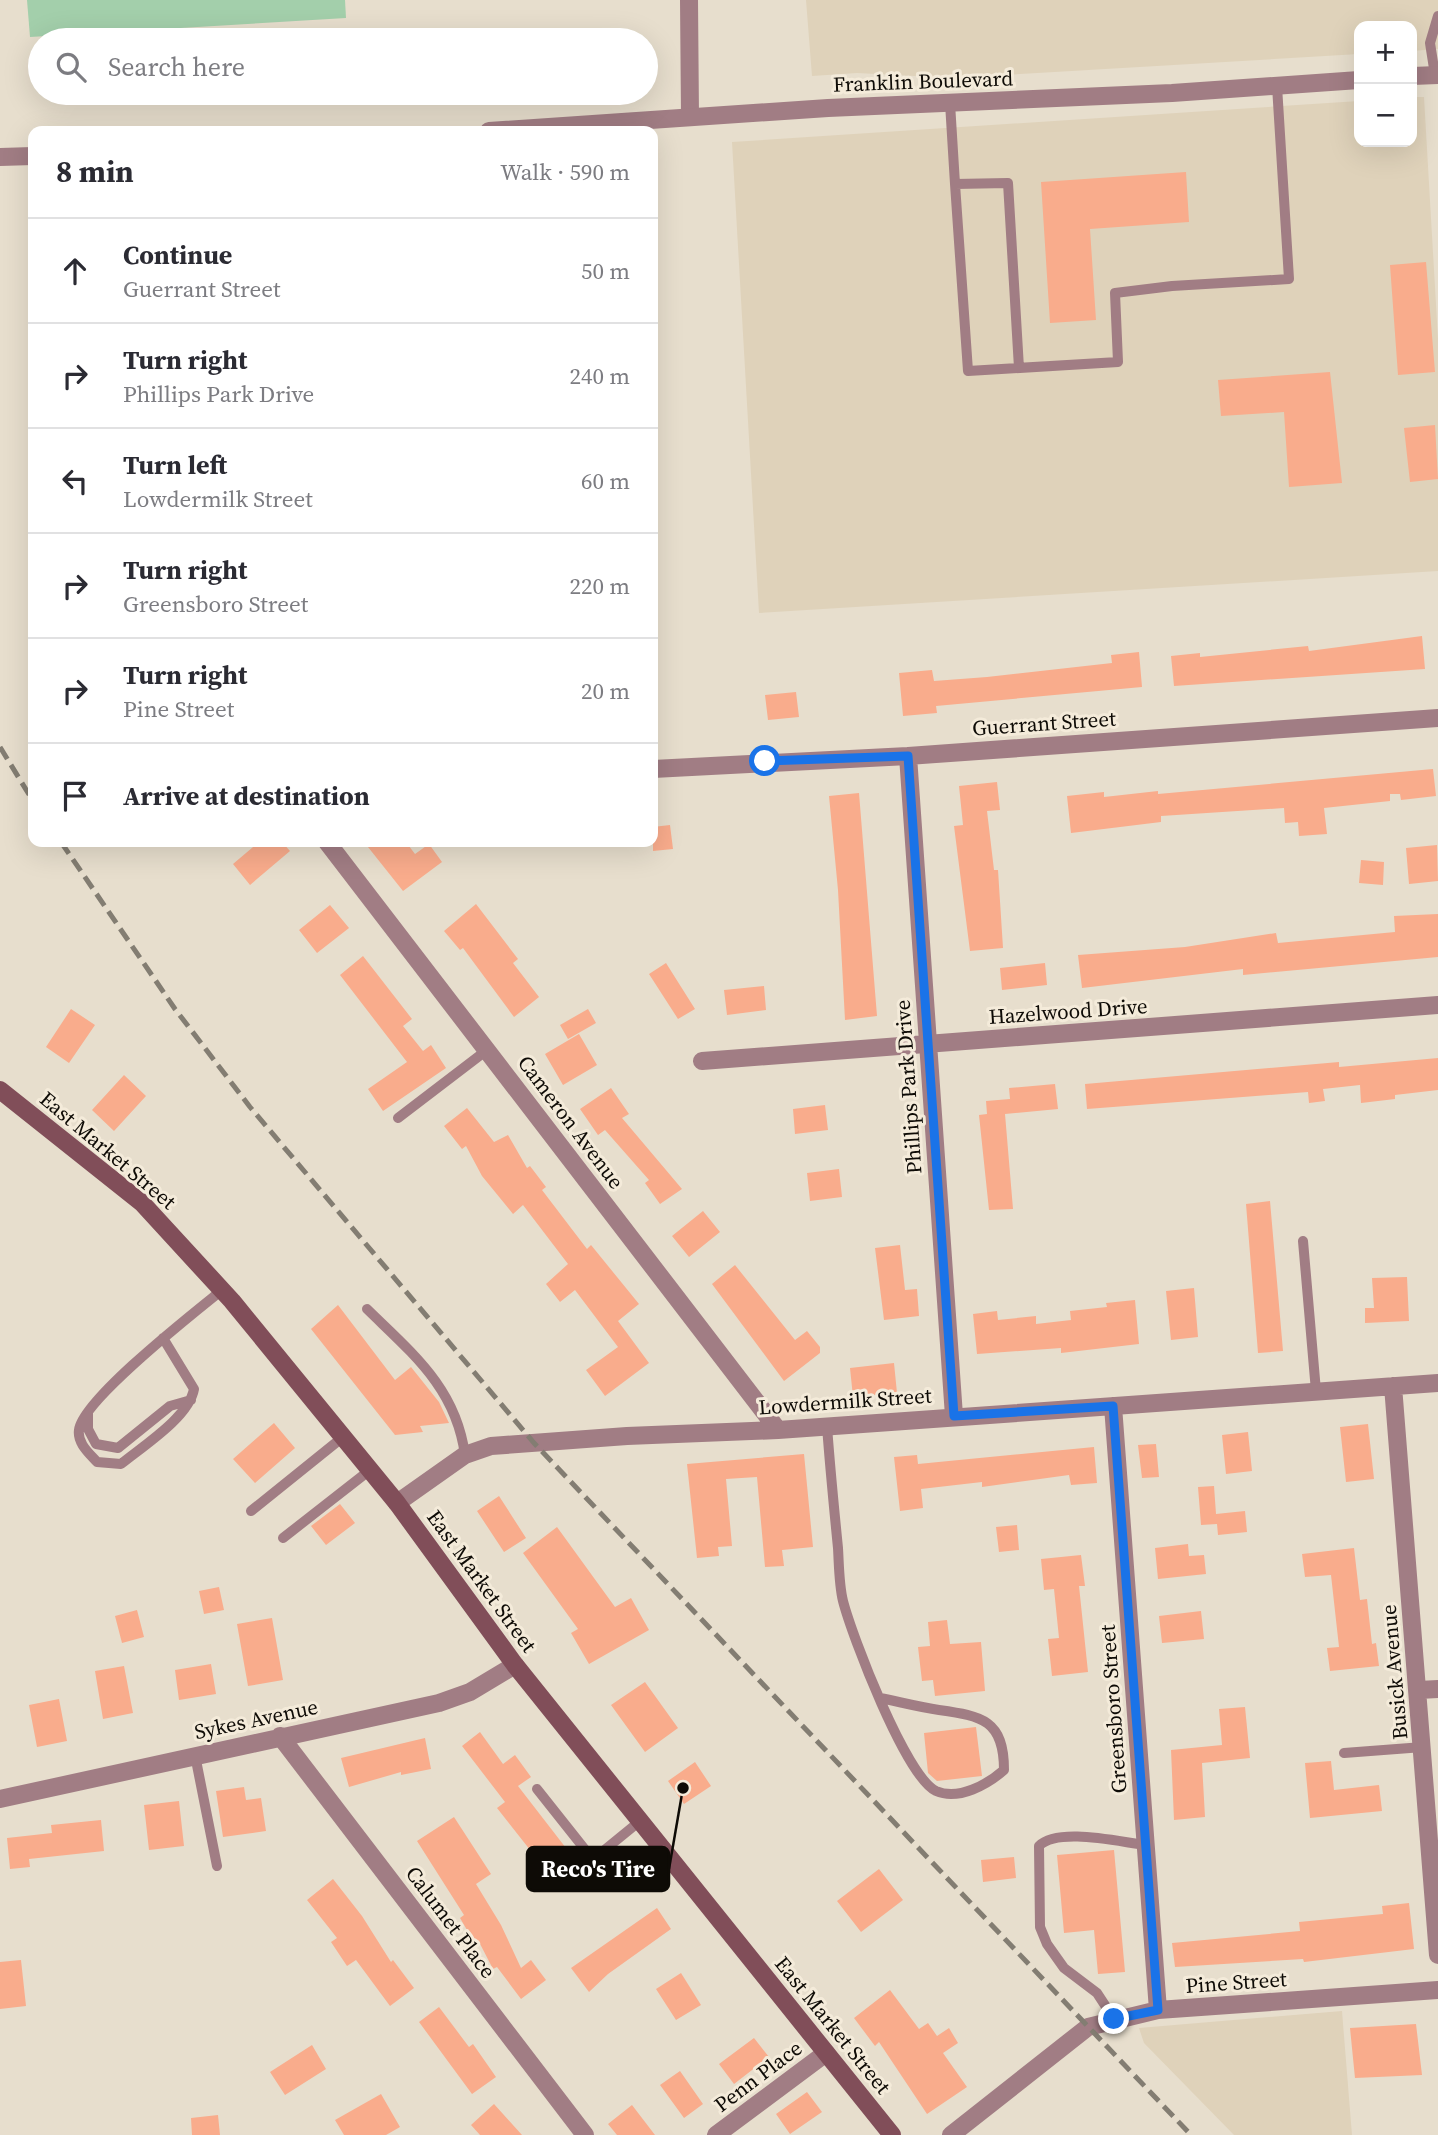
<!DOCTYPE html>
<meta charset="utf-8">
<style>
:root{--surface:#fff;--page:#f7f7f7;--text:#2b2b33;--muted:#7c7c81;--line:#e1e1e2}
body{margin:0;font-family:"Source Serif 4",serif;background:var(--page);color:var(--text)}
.controls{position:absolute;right:21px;top:21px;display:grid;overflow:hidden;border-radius:14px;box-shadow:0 7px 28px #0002}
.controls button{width:63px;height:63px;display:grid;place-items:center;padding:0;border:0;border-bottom:2px solid var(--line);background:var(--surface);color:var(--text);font:35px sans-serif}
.stop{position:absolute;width:21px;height:21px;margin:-16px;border:5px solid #1a73e8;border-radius:50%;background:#fff}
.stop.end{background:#1a73e8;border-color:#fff;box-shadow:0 2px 7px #0008}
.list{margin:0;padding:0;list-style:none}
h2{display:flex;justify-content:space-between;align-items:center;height:91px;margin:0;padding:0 28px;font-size:30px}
h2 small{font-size:23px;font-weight:400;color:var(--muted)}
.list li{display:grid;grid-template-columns:46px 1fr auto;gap:21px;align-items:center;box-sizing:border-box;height:105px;padding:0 28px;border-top:2px solid var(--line)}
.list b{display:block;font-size:26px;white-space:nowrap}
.list p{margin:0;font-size:23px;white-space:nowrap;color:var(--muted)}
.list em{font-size:23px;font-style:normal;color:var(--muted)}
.icon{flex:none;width:38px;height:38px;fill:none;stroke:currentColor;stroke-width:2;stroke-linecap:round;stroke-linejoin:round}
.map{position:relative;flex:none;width:1438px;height:2135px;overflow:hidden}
.search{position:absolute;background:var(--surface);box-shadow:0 7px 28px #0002;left:28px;top:28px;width:630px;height:77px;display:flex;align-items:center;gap:18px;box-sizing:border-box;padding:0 24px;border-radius:38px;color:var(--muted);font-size:26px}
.panel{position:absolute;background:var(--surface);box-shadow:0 7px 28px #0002;left:28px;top:126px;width:630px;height:721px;border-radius:14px}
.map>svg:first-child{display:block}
.built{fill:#dfd2ba}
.green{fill:#a3cfab}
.building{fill:#f9ac8c}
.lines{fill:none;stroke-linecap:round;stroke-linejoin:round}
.service{stroke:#a17d84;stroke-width:10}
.minor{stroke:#a17d84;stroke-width:18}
.tertiary{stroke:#a17d84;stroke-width:18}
.secondary{stroke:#814e59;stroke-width:18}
.rail{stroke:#837d72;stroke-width:5;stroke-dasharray:14 7;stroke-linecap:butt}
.route{stroke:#1a73e8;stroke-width:9}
.labels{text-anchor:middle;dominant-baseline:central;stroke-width:6;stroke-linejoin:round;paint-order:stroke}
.street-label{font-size:21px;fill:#0e0b06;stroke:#f4ebda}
.leader{fill:none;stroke:#0e0b06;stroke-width:2.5}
.callout-dot{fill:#0e0b06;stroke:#f4ebda;stroke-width:2.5}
.callout{fill:#0e0b06;stroke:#0e0b06;stroke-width:2.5}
.callout-label{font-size:23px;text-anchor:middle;font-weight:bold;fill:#fff}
</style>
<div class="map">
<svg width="1438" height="2135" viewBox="0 0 1438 2135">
<rect width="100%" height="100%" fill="#e7decd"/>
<path class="built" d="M 806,0 L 1438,0 L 1438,49 L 1412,51 L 1412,26 L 1359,26 L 1359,54 L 953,78 L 857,73 L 812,76 Z
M 1412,97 L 1424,97 L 1438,339 L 1438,571 L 759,613 L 732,142 L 1359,101 L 1359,142 L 1412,142 Z
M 1342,2011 L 1352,2135 L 1234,2135 L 1144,2043 L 1139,2028 Z"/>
<path class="green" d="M 27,0 L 345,0 L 346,18 L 30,37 Z"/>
<path class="building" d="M 1186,172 L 1189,222 L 1090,229 L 1096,320 L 1050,323 L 1041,182 Z
M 1426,262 L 1435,372 L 1398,375 L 1390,265 Z
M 1330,372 L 1342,483 L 1289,487 L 1284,412 L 1221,416 L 1218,380 Z
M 1435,425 L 1438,479 L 1410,482 L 1404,428 Z
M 1422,636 L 1425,669 L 1174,686 L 1171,656 L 1200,653 L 1200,657 L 1308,646 L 1309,651 Z
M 1139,652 L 1142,687 L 936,706 L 937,713 L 903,716 L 899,673 L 932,670 L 934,681 L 987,677 L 1112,663 L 1111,655 Z
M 796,692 L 799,717 L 768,720 L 765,695 Z
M 1433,769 L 1436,796 L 1401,800 L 1400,794 L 1390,794 L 1390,801 L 1324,808 L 1327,834 L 1299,836 L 1298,822 L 1285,823 L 1284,808 L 1161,816 L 1161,822 L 1071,833 L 1067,796 L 1104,792 L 1104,797 L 1158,791 L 1158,794 Z
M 997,782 L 1000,810 L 987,811 L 994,870 L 998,870 L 1003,948 L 970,951 L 954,826 L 963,825 L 959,786 Z
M 859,793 L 877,1016 L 845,1020 L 838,890 L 829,796 Z
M 670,825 L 673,849 L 653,851 L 653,827 Z
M 259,842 L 282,842 L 290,851 L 250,885 L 233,864 Z
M 364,842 L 406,842 L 415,854 L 429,844 L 442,862 L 403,891 Z
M 1437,845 L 1438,881 L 1409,884 L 1406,848 Z
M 1361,860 L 1384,862 L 1383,885 L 1359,883 Z
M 476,904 L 518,959 L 513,963 L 539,997 L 514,1017 L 463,948 L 460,950 L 444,931 Z
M 330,905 L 349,928 L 317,953 L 299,930 Z
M 1438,914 L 1438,957 L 1243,975 L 1243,969 L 1082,988 L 1078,955 L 1185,947 L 1276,933 L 1278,943 L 1395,932 L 1394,916 Z
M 363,956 L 412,1019 L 403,1026 L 423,1051 L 431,1045 L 446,1068 L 383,1111 L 368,1089 L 407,1062 L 340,975 Z
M 666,963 L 695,1009 L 678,1019 L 649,974 Z
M 1045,963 L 1047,985 L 1002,990 L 1000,968 Z
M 764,986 L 766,1010 L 727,1015 L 724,990 Z
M 71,1009 L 95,1025 L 69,1063 L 46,1047 Z
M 588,1009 L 596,1023 L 568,1039 L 560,1025 Z
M 579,1034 L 597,1065 L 563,1085 L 545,1054 Z
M 1438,1058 L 1438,1090 L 1395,1095 L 1395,1099 L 1361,1103 L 1360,1085 L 1323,1089 L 1325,1101 L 1309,1103 L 1308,1092 L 1087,1109 L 1085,1084 L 1339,1062 L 1339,1067 Z
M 124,1075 L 146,1096 L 114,1131 L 92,1110 Z
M 1055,1084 L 1058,1109 L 1005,1114 L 1013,1209 L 989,1210 L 979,1115 L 987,1114 L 986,1101 L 1010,1099 L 1009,1088 Z
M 611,1088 L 629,1114 L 622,1118 L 682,1189 L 660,1204 L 645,1183 L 649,1180 L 605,1130 L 598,1135 L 580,1109 Z
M 825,1105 L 828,1130 L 795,1134 L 793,1109 Z
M 467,1108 L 494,1142 L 508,1135 L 527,1168 L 530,1166 L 546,1187 L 542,1190 L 587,1249 L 591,1245 L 639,1304 L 618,1321 L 649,1363 L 605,1396 L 586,1370 L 618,1347 L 575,1290 L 560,1302 L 546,1284 L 568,1264 L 523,1205 L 513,1214 L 482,1176 L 466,1146 L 462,1149 L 444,1126 Z
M 839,1169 L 842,1197 L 810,1201 L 807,1173 Z
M 1270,1201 L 1283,1351 L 1258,1353 L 1246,1204 Z
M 703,1211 L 720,1232 L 689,1257 L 672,1236 Z
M 900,1245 L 905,1290 L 917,1289 L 919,1316 L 884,1320 L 875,1248 Z
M 735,1265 L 795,1340 L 807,1331 L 820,1347 L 820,1353 L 784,1381 L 712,1284 Z
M 1407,1277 L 1409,1321 L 1365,1323 L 1365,1308 L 1374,1308 L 1372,1278 Z
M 1194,1288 L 1198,1337 L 1171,1340 L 1166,1291 Z
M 1135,1300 L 1139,1344 L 1061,1353 L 1061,1348 L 977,1354 L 973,1314 L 997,1311 L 998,1320 L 1036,1316 L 1036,1324 L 1071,1320 L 1070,1311 L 1107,1307 L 1106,1303 Z
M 338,1305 L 395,1380 L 411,1367 L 439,1402 L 449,1423 L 420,1426 L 423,1432 L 395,1435 L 311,1329 Z
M 894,1363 L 897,1393 L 853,1397 L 850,1368 Z
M 274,1423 L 295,1448 L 255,1483 L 233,1459 Z
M 1368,1424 L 1374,1479 L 1346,1482 L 1340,1427 Z
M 1248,1432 L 1252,1471 L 1226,1474 L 1222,1435 Z
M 1156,1444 L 1159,1477 L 1142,1478 L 1138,1445 Z
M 1094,1447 L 1097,1483 L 1071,1485 L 1069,1475 L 982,1487 L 982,1482 L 921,1489 L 923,1508 L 900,1511 L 894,1457 L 917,1455 L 918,1464 Z
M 804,1454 L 813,1547 L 782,1550 L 784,1566 L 765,1567 L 757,1477 L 726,1479 L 732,1546 L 718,1547 L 719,1556 L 697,1558 L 687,1464 Z
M 1214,1486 L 1216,1514 L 1245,1511 L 1247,1532 L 1218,1535 L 1217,1524 L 1201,1525 L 1198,1487 Z
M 499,1496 L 526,1538 L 504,1552 L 477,1511 Z
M 340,1504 L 355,1523 L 326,1545 L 311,1526 Z
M 1017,1525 L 1019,1550 L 999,1552 L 996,1527 Z
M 557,1527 L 615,1607 L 631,1598 L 649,1630 L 589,1664 L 571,1633 L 578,1629 L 523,1553 Z
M 1188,1544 L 1189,1556 L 1204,1555 L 1206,1574 L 1158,1579 L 1155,1548 Z
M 1354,1548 L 1360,1600 L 1367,1599 L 1372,1644 L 1376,1643 L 1379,1666 L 1330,1671 L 1327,1648 L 1339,1647 L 1331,1575 L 1305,1577 L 1302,1554 Z
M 1081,1555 L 1085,1586 L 1079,1586 L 1088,1672 L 1052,1676 L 1048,1639 L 1059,1638 L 1054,1589 L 1044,1590 L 1041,1559 Z
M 219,1587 L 224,1610 L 204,1614 L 199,1591 Z
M 137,1610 L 144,1637 L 122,1643 L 115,1616 Z
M 1201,1611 L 1204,1639 L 1162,1643 L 1159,1616 Z
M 272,1618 L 283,1680 L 248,1686 L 237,1624 Z
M 947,1620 L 950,1644 L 981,1642 L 985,1691 L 935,1696 L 933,1680 L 922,1681 L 918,1647 L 930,1646 L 928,1622 Z
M 211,1664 L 216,1694 L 179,1700 L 175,1670 Z
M 124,1666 L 133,1713 L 103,1719 L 95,1671 Z
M 645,1682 L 678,1728 L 645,1752 L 611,1705 Z
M 59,1699 L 67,1741 L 37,1747 L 29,1705 Z
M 1245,1707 L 1250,1758 L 1202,1763 L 1205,1817 L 1174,1820 L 1171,1750 L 1222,1745 L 1219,1709 Z
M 976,1727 L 982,1776 L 937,1781 L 928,1773 L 924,1733 Z
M 480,1732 L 503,1764 L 515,1755 L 531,1777 L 518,1786 L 576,1861 L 553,1879 L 497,1808 L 505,1802 L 462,1746 Z
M 425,1738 L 431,1769 L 401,1775 L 401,1772 L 349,1787 L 341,1758 Z
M 1331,1761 L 1334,1790 L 1379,1785 L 1382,1811 L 1310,1818 L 1305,1763 Z
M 695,1762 L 711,1786 L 684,1804 L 668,1781 Z
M 244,1787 L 246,1800 L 261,1798 L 266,1831 L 223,1837 L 216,1791 Z
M 179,1801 L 184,1846 L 149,1850 L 144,1805 Z
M 454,1817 L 491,1874 L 476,1884 L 501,1925 L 521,1968 L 531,1960 L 546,1980 L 521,1999 L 497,1967 L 493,1969 L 478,1940 L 474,1942 L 460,1918 L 464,1915 L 417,1841 Z
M 101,1820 L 104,1851 L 29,1859 L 30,1867 L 10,1869 L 7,1838 L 52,1833 L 51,1825 Z
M 1114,1850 L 1125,1972 L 1098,1974 L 1094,1930 L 1064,1933 L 1057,1855 Z
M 1014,1857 L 1016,1878 L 983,1882 L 981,1860 Z
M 879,1869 L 903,1900 L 861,1932 L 837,1901 Z
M 333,1879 L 362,1916 L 391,1962 L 393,1960 L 414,1988 L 390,2006 L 356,1960 L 347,1966 L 331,1942 L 337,1938 L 307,1900 Z
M 1409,1903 L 1414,1949 L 1304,1962 L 1303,1959 L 1175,1967 L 1172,1943 L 1300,1931 L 1299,1922 L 1383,1914 L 1382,1906 Z
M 657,1908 L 671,1929 L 608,1974 L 589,1992 L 571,1968 Z
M 21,1960 L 26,2006 L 0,2009 L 0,1962 Z
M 681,1973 L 701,2005 L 676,2020 L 656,1989 Z
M 890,1990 L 919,2029 L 928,2023 L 937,2036 L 949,2028 L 958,2043 L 943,2053 L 967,2087 L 927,2114 L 879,2042 L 875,2046 L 854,2018 Z
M 439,2007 L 469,2047 L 473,2044 L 496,2077 L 472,2094 L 419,2022 Z
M 1416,2024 L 1422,2075 L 1355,2078 L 1350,2028 Z
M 754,2038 L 769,2057 L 734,2084 L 719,2064 Z
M 312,2045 L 326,2069 L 285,2095 L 270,2072 Z
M 680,2071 L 703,2104 L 684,2118 L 660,2085 Z
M 807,2092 L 822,2112 L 790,2134 L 776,2114 Z
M 381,2094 L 400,2127 L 386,2135 L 344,2135 L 335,2120 Z
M 494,2104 L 522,2135 L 480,2135 L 471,2125 Z
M 632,2105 L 655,2135 L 617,2135 L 608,2124 Z
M 218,2115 L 220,2135 L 192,2135 L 191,2118 Z"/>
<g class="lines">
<path class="service" d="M 1435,75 L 1430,43 L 1438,16
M 950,103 L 955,184
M 1019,368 L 1008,183 L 955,184 L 968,371 L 1118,362 L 1115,293 L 1172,286 L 1289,279 L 1277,86
M 398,1118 L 487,1050
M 1303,1241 L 1316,1391
M 367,1309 C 413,1354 456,1388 465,1455
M 163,1338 L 194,1389 C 189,1417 143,1446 121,1464 L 97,1462 C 89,1453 77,1443 79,1430 C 82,1400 195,1312 222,1290
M 88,1412 L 88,1429 L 96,1444 L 118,1448 L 170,1406 L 191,1400
M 827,1426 C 830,1467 834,1508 838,1548 C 839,1565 839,1585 843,1601 C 852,1636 906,1777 936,1791 C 959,1801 988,1784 1004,1770 C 1004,1720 982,1716 939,1710 C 919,1707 900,1702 880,1698
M 251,1511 L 343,1437
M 283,1538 L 370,1470
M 1344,1753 L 1423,1747
M 195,1755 L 217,1866
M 537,1789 L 587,1852 L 602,1852 L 640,1821
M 1114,2019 L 1097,1993 L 1064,1968 L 1047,1944 L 1040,1927 L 1039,1846 C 1058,1827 1119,1842 1146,1845"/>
<path class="minor" d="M 689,0 L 690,116
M 908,756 L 954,1416
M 653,769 L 908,756 L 1438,718
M 327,842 L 778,1430
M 702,1061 L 1438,1005
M 1393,1386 L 1438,1955
M 1113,1406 L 1158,2010
M 397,1503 L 465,1455 L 491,1446 L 627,1436 L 778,1430 L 1438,1383
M 1419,1690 L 1438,1689
M 280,1736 L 585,2135
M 0,1799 L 439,1703 L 470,1692 L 515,1665
M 716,2135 L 826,2053
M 951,2135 L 1088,2027 L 1158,2010 L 1438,1990"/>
<path class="tertiary" d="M 1412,76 L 1438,75
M 489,131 L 828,108 L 1172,93 L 1359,80
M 0,157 L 33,156"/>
<path class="secondary" d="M 0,1090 L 142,1203 L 232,1301 L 397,1503 L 515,1665 L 892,2135"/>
<path class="rail" d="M 0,747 L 33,801
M 61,842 L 175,1009 L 250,1107 L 534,1443 L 1191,2135"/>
</g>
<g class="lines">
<path class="route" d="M 765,761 L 908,756 L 954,1416 L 1113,1406 L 1158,2010 L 1114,2019"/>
</g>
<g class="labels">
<g class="street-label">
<text transform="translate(923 81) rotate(-2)">Franklin Boulevard</text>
<text transform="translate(1044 723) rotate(-4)">Guerrant Street</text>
<text transform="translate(1068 1011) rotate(-4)">Hazelwood Drive</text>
<text transform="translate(908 1087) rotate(-94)">Phillips Park Drive</text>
<text transform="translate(571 1122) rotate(53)">Cameron Avenue</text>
<text transform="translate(108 1150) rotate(40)">East Market Street</text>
<text transform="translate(845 1401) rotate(-4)">Lowdermilk Street</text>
<text transform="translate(482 1581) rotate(54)">East Market Street</text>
<text transform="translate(1394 1672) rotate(-95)">Busick Avenue</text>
<text transform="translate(1113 1709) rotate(-94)">Greensboro Street</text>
<text transform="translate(256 1719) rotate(-12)">Sykes Avenue</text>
<text transform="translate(451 1922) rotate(53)">Calumet Place</text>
<text transform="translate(1236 1982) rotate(-4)">Pine Street</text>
<text transform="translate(833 2025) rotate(51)">East Market Street</text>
<text transform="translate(758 2076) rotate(-37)">Penn Place</text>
</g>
</g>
<path class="leader" d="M683 1788L669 1869"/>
<circle class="callout-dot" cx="683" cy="1788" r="7"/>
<rect class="callout" x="527" y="1847" width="142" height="44" rx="7"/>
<g class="callout-label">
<text x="598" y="1877">Reco's Tire</text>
</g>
</svg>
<div class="controls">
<button>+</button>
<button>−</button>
</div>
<div class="stop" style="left:765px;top:761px"></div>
<div class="stop end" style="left:1114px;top:2019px"></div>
<div class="search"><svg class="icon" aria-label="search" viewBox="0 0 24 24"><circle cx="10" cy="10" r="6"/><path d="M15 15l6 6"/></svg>Search here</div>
<section class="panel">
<h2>8 min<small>Walk · 590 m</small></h2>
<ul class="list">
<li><svg class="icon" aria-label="ahead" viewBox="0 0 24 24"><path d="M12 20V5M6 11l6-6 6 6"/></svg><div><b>Continue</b><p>Guerrant Street</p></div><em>50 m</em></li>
<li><svg class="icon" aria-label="right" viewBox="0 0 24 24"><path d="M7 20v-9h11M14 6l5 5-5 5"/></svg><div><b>Turn right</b><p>Phillips Park Drive</p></div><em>240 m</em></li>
<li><svg class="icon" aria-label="left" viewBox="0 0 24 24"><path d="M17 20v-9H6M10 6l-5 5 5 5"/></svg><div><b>Turn left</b><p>Lowdermilk Street</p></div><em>60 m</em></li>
<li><svg class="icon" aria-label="right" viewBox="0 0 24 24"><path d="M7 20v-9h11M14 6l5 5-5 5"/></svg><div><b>Turn right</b><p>Greensboro Street</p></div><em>220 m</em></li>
<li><svg class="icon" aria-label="right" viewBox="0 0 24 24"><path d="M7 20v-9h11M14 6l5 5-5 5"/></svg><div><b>Turn right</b><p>Pine Street</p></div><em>20 m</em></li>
<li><svg class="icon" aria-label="arrive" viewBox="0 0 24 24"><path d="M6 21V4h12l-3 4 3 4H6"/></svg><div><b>Arrive at destination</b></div></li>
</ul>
</section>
</div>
